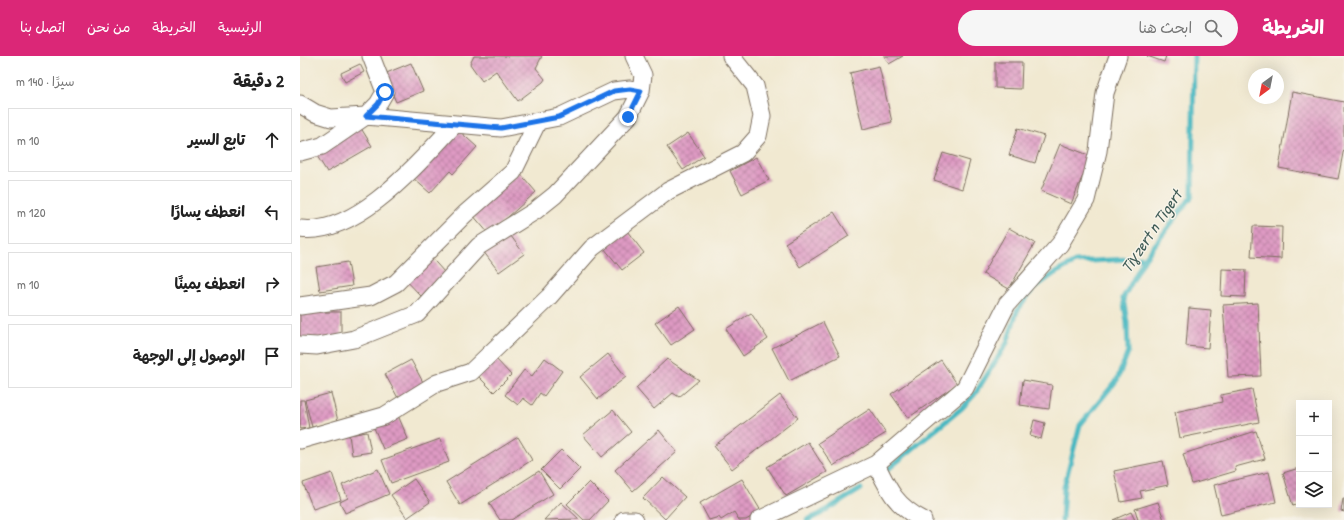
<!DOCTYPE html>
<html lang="ar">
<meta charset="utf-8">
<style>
:root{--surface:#fff;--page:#f6f6f6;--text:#222;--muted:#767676;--line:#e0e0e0;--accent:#db2777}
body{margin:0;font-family:"Patrick Hand","Playpen Sans Arabic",sans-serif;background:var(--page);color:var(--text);direction:rtl}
.controls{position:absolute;right:12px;bottom:12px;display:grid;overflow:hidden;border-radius:0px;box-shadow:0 4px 16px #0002}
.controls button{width:36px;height:36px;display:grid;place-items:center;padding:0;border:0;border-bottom:1px solid var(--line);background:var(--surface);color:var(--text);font:20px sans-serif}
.compass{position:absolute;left:948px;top:12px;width:36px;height:36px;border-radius:50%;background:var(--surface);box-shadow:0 4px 16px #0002;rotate:212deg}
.stop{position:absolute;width:12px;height:12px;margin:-9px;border:3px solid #1a73e8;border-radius:50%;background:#fff}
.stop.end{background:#1a73e8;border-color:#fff;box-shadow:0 1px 4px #0008}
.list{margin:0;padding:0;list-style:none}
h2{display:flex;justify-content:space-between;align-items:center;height:52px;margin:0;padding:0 16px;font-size:17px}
h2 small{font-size:13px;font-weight:400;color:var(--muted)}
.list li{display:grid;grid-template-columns:26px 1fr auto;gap:12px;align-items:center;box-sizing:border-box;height:64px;margin:0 8px 8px;padding:0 8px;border:1px solid var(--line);border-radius:0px}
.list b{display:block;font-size:15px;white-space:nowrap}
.list em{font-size:13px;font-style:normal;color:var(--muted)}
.icon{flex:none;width:22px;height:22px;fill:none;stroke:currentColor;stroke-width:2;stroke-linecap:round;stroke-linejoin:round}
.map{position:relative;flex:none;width:1044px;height:464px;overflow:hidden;direction:ltr}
header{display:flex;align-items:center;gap:24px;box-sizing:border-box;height:56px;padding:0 20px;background:var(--accent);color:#fff}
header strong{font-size:19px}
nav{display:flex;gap:22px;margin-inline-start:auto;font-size:14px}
.search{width:280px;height:36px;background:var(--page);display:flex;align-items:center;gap:10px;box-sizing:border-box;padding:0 14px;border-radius:22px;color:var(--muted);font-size:15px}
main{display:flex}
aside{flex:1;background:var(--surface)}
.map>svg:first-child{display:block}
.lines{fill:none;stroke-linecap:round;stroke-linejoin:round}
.stream{stroke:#49b8c1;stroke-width:5}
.building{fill:url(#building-cross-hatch)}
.street-casing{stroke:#7b6d5d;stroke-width:19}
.street{stroke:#fff;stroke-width:17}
.route{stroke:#1a73e8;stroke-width:5}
.labels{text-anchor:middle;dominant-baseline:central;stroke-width:3;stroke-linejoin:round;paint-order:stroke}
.water-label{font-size:16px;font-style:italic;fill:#405c57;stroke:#f7f3e8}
</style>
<header>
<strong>الخريطة</strong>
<div class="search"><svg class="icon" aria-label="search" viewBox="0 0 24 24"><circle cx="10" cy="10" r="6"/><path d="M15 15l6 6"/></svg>ابحث هنا</div>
<nav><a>الرئيسية</a><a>الخريطة</a><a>من نحن</a><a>اتصل بنا</a></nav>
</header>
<main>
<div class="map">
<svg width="1044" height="464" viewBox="0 0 1044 464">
<defs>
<pattern id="building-cross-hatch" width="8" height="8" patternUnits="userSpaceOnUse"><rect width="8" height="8" fill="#de9ac3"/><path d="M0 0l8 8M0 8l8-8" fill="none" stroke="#b57e9e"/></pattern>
</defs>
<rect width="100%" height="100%" fill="#f7f3e8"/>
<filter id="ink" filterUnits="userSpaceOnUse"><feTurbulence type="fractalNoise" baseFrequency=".025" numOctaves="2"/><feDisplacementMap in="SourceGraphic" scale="8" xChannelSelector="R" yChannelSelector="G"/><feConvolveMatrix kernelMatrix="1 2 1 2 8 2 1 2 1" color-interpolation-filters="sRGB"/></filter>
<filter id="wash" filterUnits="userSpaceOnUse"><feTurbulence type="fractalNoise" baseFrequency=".012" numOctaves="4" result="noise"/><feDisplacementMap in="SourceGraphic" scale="16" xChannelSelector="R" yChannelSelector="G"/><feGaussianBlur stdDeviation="0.9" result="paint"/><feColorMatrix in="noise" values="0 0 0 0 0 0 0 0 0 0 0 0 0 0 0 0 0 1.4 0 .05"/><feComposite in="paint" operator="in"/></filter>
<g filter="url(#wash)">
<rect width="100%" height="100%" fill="#f1e9d1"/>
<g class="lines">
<path class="stream" d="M 587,414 L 662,352 L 675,338 L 707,287 L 717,255 L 733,233 L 755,217 L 775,206 L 845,202
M 507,464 L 520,458 L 561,433
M 762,464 L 764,431 L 780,369 L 817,324 L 828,296 L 827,266 L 823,242 L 845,202 L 892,140 L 894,0"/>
</g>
<g id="blocks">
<path class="building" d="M 174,0 L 242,0 L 236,12 L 245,23 L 243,26 L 218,45 L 196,15 L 182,25 L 170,8 Z
M 584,0 L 603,0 L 589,8 Z
M 847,0 L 866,0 L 864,6 Z
M 695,6 L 722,6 L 721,33 L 695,32 Z
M 111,7 L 123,35 L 96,46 L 84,18 Z
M 60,8 L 64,16 L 45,26 L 41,17 Z
M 579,10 L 592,66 L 563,73 L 550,17 Z
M 992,36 L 1044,46 L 1044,92 L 1038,123 L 979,112 Z
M 59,69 L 72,90 L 27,116 L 14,95 Z
M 718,72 L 744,80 L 735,107 L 709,99 Z
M 157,73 L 177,91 L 153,118 L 150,115 L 130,137 L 113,122 Z
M 388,77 L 404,100 L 383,114 L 367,91 Z
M 760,88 L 791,100 L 771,148 L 741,135 Z
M 643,97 L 670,105 L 662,133 L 634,124 Z
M 456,101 L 469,124 L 442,138 L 430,115 Z
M 219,116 L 236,136 L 189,178 L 172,158 Z
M 534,156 L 549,180 L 500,211 L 485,187 Z
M 953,170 L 982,171 L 981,203 L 951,201 Z
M 709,172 L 735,187 L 709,233 L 683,218 Z
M 327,175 L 344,197 L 322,214 L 304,192 Z
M 208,176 L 224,198 L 199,216 L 183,195 Z
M 128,198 L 145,217 L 121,240 L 103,221 Z
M 48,206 L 52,230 L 20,235 L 16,211 Z
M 922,213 L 946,214 L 945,241 L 921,240 Z
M 958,247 L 961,320 L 928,321 L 923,249 Z
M 379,250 L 395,273 L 371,289 L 355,267 Z
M 889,252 L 911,254 L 908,292 L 886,290 Z
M 0,256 L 41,256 L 41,282 L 0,282 Z
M 451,257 L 468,283 L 443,300 L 426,273 Z
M 523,266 L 540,300 L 489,325 L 472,292 Z
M 308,298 L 326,321 L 298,343 L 280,321 Z
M 245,302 L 262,315 L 244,340 L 240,337 L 232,349 L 223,342 L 218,349 L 205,339 L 224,314 L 232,320 Z
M 196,303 L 211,319 L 194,336 L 178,320 Z
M 367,303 L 399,324 L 379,341 L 373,337 L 354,353 L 336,332 Z
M 111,304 L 124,328 L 98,342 L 85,318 Z
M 641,304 L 657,328 L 608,362 L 591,338 Z
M 723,324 L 752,329 L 749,353 L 720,349 Z
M 952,333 L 959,366 L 880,382 L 875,356 L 922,346 L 921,339 Z
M 31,337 L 38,365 L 12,371 L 5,344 Z
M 480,339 L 498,362 L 432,413 L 414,390 Z
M 0,344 L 4,344 L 9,372 L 0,373 Z
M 570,353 L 586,377 L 533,410 L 518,387 Z
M 313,354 L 331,376 L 302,401 L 283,379 Z
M 97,357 L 108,383 L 83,393 L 72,367 Z
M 734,364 L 745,367 L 741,383 L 730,380 Z
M 359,374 L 377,396 L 333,435 L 315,414 Z
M 956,375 L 965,403 L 935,411 L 936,415 L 892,428 L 883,398 Z
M 67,376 L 71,396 L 52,399 L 49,379 Z
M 218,381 L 232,404 L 160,449 L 146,426 Z
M 140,383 L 149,406 L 91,427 L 82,404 Z
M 508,386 L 527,416 L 486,440 L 467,411 Z
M 261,394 L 280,413 L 260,433 L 241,414 Z
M 863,405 L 868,429 L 840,435 L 842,442 L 821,446 L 814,415 Z
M 999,412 L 999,448 L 993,450 L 983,417 Z
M 78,413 L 89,438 L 45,457 L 40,446 L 48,442 L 42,429 Z
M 239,415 L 253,438 L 211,464 L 200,464 L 189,447 Z
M 969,416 L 976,446 L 921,459 L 914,429 Z
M 32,417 L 41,444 L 13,453 L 3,427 Z
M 363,421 L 385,441 L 365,463 L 343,442 Z
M 114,423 L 130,446 L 107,462 L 91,439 Z
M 442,423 L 461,455 L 446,464 L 439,464 L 434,456 L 421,464 L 419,461 L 409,464 L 400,447 Z
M 289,426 L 308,445 L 290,464 L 284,464 L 267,448 Z
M 1043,443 L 1044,443 L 1044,456 L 1041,455 Z
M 261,446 L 279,463 L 244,464 Z
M 858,446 L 864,464 L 838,464 L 835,453 Z
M 831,456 L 835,464 L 813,464 Z"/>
</g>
</g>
<g filter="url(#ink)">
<use href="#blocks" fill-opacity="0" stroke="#7b6d5d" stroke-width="1"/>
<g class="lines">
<defs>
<path id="street" d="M 0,48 L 15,57 L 31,62 L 66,60 L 201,72 L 259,61 L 314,35 L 330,33 L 341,35
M 0,96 L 22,90 L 66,60 L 78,48 L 85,36 L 71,0
M 0,173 C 57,181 120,105 155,68
M 0,250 L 71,240 L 96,227 L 165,158 L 213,116 L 238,65
M 0,289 L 17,290 L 54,283 L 117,258 L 179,190 L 235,155 L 255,139 L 328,61 L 341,35 L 343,19 L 334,0
M 0,384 L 84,360 L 137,327 L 171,316 L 249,241 L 292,192 L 368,135 L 443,97 L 458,80 L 462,60 L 455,30 L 431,0
M 576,408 C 589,435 596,450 623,464
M 324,464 L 335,464
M 459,464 L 576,408 L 665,332 L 707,248 L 760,188 L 786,144 L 798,95 L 805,37 L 818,0"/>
</defs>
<use href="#street" class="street-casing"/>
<use href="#street" class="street"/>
</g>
</g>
<g class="lines" filter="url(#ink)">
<path class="route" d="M 85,36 L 78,48 L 66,60 L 201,72 L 259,61 L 314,35 L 330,33 L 341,35 L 328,61"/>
</g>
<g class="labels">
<g class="water-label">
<text transform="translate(851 175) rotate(-56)">Tiɣzert n Tigert</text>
</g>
</g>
</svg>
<div class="controls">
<button>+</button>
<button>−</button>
<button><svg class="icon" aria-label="layers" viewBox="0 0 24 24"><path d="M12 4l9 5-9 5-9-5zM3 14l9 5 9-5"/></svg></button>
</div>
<svg class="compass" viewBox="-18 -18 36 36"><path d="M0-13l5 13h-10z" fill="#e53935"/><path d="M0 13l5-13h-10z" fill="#767676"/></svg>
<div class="stop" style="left:85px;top:36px"></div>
<div class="stop end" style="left:328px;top:61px"></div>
</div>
<aside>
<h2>2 دقيقة<small>سيرًا · 140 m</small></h2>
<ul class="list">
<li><svg class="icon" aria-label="ahead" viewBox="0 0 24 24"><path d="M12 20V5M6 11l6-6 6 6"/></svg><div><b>تابع السير</b></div><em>10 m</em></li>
<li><svg class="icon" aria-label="left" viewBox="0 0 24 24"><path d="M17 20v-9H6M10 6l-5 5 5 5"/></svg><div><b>انعطف يسارًا</b></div><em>120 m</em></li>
<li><svg class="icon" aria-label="right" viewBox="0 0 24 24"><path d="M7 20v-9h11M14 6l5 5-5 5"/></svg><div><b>انعطف يمينًا</b></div><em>10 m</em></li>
<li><svg class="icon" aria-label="arrive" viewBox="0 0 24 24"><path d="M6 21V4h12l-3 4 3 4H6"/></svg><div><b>الوصول إلى الوجهة</b></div></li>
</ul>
</aside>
</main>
